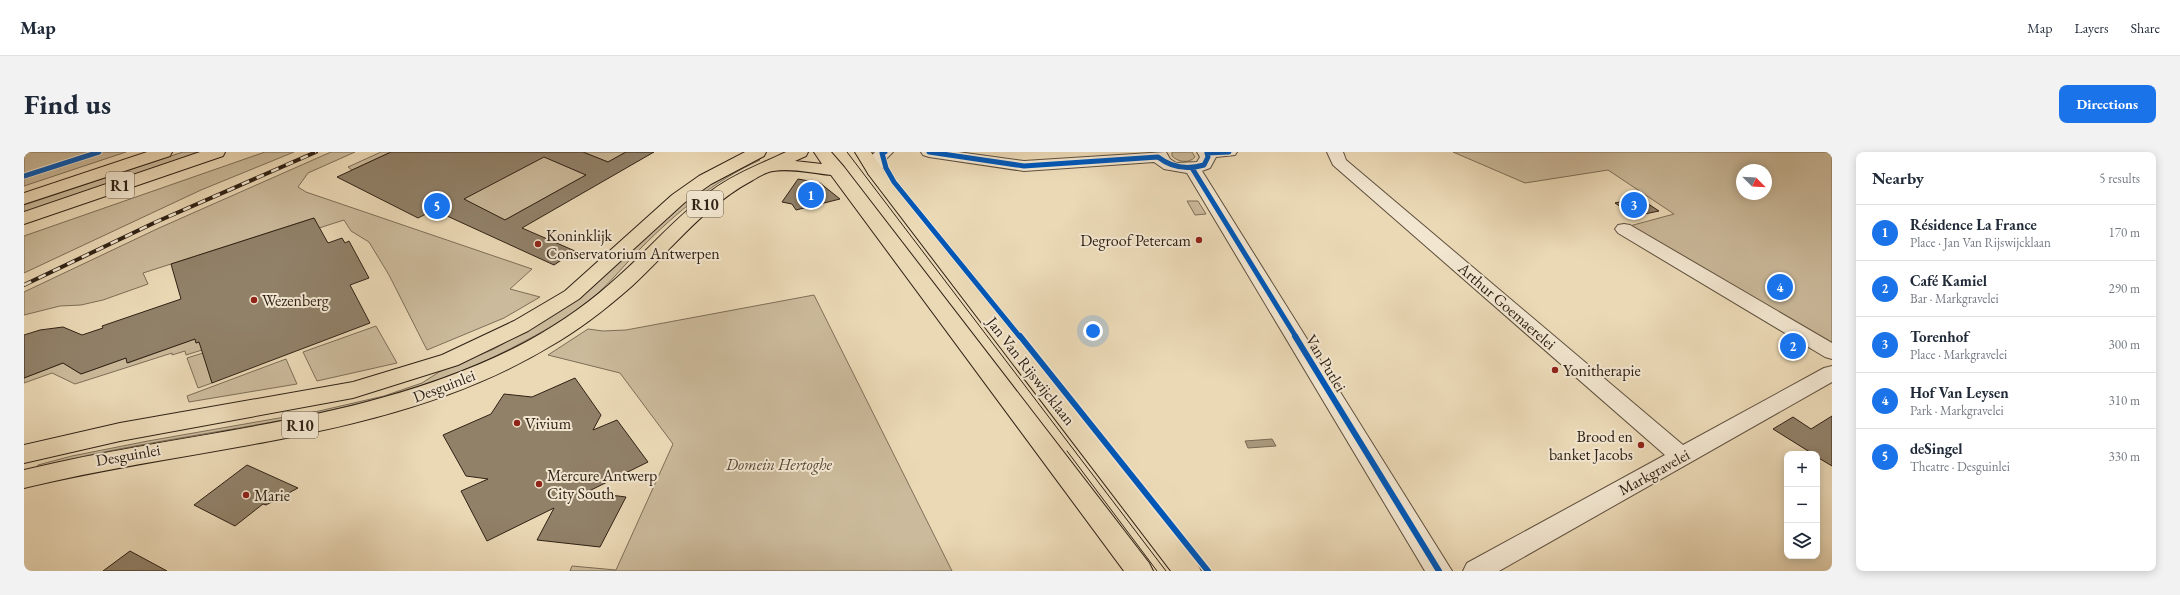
<!DOCTYPE html>
<meta charset="utf-8">
<style>
:root{--surface:#fff;--page:#f2f2f3;--text:#1f2937;--muted:#747a83;--line:#e0e1e3;--accent:#1a73e8}
body{margin:0;font-family:"EB Garamond",serif;background:var(--page);color:var(--text)}
.controls{position:absolute;right:12px;bottom:12px;display:grid;overflow:hidden;border-radius:8px;box-shadow:0 2px 10px #0003}
.controls button{width:36px;height:36px;display:grid;place-items:center;padding:0;border:0;border-bottom:1px solid var(--line);background:var(--surface);color:var(--text);font:20px sans-serif}
.compass{position:absolute;left:1712px;top:12px;width:36px;height:36px;border-radius:50%;background:var(--surface);box-shadow:0 2px 10px #0003;rotate:114deg}
.you{position:absolute;left:1069px;top:179px;width:14px;height:14px;margin:-10px;border:3px solid #fff;border-radius:50%;background:#1a73e8;box-shadow:0 0 0 6px #1a73e833}
.badge{display:grid;place-items:center;width:26px;height:26px;border-radius:50%;background:var(--accent);color:#fff;font-size:13px;font-weight:700}
.pin{position:absolute;translate:-50% -50%;border:2px solid #fff;box-shadow:0 1px 4px #0006}
.list{margin:0;padding:0;list-style:none}
h2{display:flex;justify-content:space-between;align-items:center;height:52px;margin:0;padding:0 16px;font-size:17px}
h2 small{font-size:13px;font-weight:400;color:var(--muted)}
.list li{display:grid;grid-template-columns:26px 1fr auto;gap:12px;align-items:center;box-sizing:border-box;height:56px;padding:0 16px;border-top:1px solid var(--line)}
.list b{display:block;font-size:15px;white-space:nowrap}
.list p{margin:0;font-size:13px;white-space:nowrap;color:var(--muted)}
.list em{font-size:13px;font-style:normal;color:var(--muted)}
.icon{flex:none;width:22px;height:22px;fill:none;stroke:currentColor;stroke-width:2;stroke-linecap:round;stroke-linejoin:round}
.map{position:relative;flex:none;width:1808px;height:419px;overflow:hidden;border-radius:8px}
header{display:flex;align-items:center;gap:24px;box-sizing:border-box;height:56px;padding:0 20px;background:var(--surface);border-bottom:1px solid var(--line)}
header strong{font-size:19px}
nav{display:flex;gap:22px;margin-inline-start:auto;font-size:14px}
.intro{display:flex;align-items:center;justify-content:space-between;box-sizing:border-box;height:96px;padding:0 24px}
h1{margin:0;font-size:28px}
.button{padding:10px 18px;border-radius:8px;background:var(--accent);color:#fff;font-size:14px;font-weight:700}
main{display:flex;gap:24px;padding:0 24px}
aside{flex:1;background:var(--surface);border-radius:8px;box-shadow:0 2px 10px #0003}
.map>svg:first-child{display:block}
.green{fill:#cbba9b;stroke:#7d6e58;fill-rule:evenodd}
.water{fill:#ab9a7f;stroke:#796a55}
.building{fill:#918169;stroke:#2f2115;fill-rule:evenodd}
.lines{fill:none;stroke-linecap:round;stroke-linejoin:round}
.minor-casing{stroke:#5e4f3d;stroke-width:2}
.major-casing{stroke:#2f2115;stroke-width:2}
.highway-casing{stroke:#2f2115;stroke-width:2}
.minor{fill:#f2e6d0;fill-rule:evenodd}
.major{fill:#ebd9b6;fill-rule:evenodd}
.highway{fill:#ebd9b6;fill-rule:evenodd}
.tram{stroke:#2f2115;stroke-width:1}
.rail-casing{stroke:#2f2115;stroke-width:4}
.rail{stroke:#f2e6d0;stroke-width:2.5;stroke-dasharray:8;stroke-linecap:butt}
.cycleway-far1-casing{stroke:#f2e6d0;stroke-width:7}
.cycleway-casing{stroke:#f2e6d0;stroke-width:9}
.cycleway-far1{stroke:#0057b8;stroke-width:5}
.cycleway{stroke:#0057b8;stroke-width:6}
.poi-dot{fill:#8f2418;stroke:#f2e6d0;stroke-width:1.5}
.labels{text-anchor:middle;dominant-baseline:central;stroke-width:4;stroke-linejoin:round;paint-order:stroke}
.shield{fill:#f2e6d0;stroke:#6a5c4d;stroke-width:1}
.shield-label{font-size:15px;font-weight:bold;fill:#2f2115}
.poi-label{font-size:16px;fill:#2f2115;stroke:#f2e6d0;text-anchor:start}
.street-label{font-size:16px;fill:#2f2115;stroke:#f2e6d0}
.park-label{font-size:16px;font-style:italic;fill:#564736;stroke:#f2e6d0}
</style>
<header>
<strong>Map</strong>
<nav><a>Map</a><a>Layers</a><a>Share</a></nav>
</header>
<div class="intro"><h1>Find us</h1><a class="button">Directions</a></div>
<main>
<div class="map">
<svg width="1808" height="419" viewBox="0 0 1808 419">
<rect width="100%" height="100%" fill="#ebd9b6"/>
<filter id="stains"><feTurbulence type="fractalNoise" baseFrequency=".005" numOctaves="4"/><feColorMatrix values="0 0 0 0 .2 0 0 0 0 .09 0 0 0 0 .02 0 0 0 .5 -.17"/></filter>
<radialGradient id="worn" r=".72"><stop offset=".6" stop-color="#630" stop-opacity="0"/><stop offset="1" stop-color="#630" stop-opacity=".3"/></radialGradient>
<path class="green" d="M 0,0 L 102,0 L 0,34 Z
M 159,0 L 177,0 L 0,60 L 0,53 Z
M 241,0 L 270,0 L 177,38 L 0,121 L 0,84 Z
M 307,0 L 331,0 L 284,21 L 274,35 L 282,40 L 508,117 L 486,137 L 516,145 L 480,166 L 403,198 L 365,123 L 345,90 L 327,79 L 320,68 L 295,76 L 290,66 L 119,121 L 124,132 L 79,148 L 57,153 L 36,154 L 0,163 L 0,140 L 135,76 Z
M 357,0 L 367,0 L 328,18 L 324,15 Z
M 559,0 L 602,0 L 584,10 Z
M 1148,0 L 1168,0 L 1171,5 C 1165,12 1154,10 1148,4 Z
M 1429,0 L 1808,0 L 1808,196 L 1602,75 L 1650,62 L 1584,18 L 1501,31 ZM 1718,18 L 1742,18 L 1742,42 L 1718,42 Z
M 519,4 L 562,23 L 481,68 L 439,47 Z
M 733,6 L 736,8 C 690,29 653,60 617,96 C 602,111 588,129 572,143 C 550,161 526,176 501,189 C 351,272 176,273 14,315 L 14,313 L 48,304 L 124,289 L 295,259 L 360,244 L 398,231 L 415,220 L 470,197 L 520,169 L 658,52 L 687,31 Z
M 1163,49 L 1174,49 L 1182,62 L 1171,63 Z
M 790,143 L 928,419 L 546,419 L 548,414 L 592,418 L 649,292 L 596,221 L 524,203 L 564,177 L 579,179 L 602,178 Z
M 352,174 L 373,211 L 293,229 L 279,200 Z
M 171,187 L 172,191 L 176,190 L 178,198 L 162,203 L 161,199 L 148,203 L 148,201 L 51,232 L 28,221 L 0,231 L 0,226 L 39,211 L 57,222 L 102,206 L 104,211 Z
M 179,201 L 188,231 L 174,236 L 163,206 Z
M 262,207 L 273,232 L 165,250 L 163,244 Z"/>
<path class="water" d="M 1248,287 L 1252,294 L 1224,296 L 1221,289 Z"/>
<path class="building" d="M 367,0 L 559,0 L 584,10 L 602,0 L 630,0 L 498,76 L 551,99 L 530,113 L 410,58 L 394,66 L 313,25 ZM 520,5 L 562,23 L 481,68 L 440,47 Z
M 774,27 L 796,31 L 816,47 L 772,58 L 768,52 L 758,50 Z
M 1615,46 L 1635,59 L 1611,64 L 1591,51 Z
M 290,66 L 304,91 L 318,86 L 321,91 L 325,89 L 345,126 L 326,133 L 346,171 L 188,231 L 175,190 L 172,191 L 171,187 L 103,211 L 102,206 L 57,222 L 39,211 L 0,226 L 0,183 L 16,178 L 39,175 L 58,183 L 79,176 L 78,174 L 157,147 L 147,112 Z
M 551,226 L 577,263 L 569,278 L 593,268 L 624,310 L 563,340 L 602,345 L 576,395 L 513,388 L 530,356 L 463,389 L 437,339 L 464,327 L 442,324 L 419,283 L 467,262 L 480,242 L 508,245 Z
M 1808,264 L 1808,314 L 1793,305 L 1793,302 L 1789,302 L 1749,277 L 1769,265 L 1787,277 Z
M 223,313 L 274,336 L 242,353 L 239,352 L 211,374 L 170,353 Z
M 106,399 L 143,419 L 79,419 Z"/>
<g class="lines">
<defs>
<path id="minor" d="M 851,0 L 869,0 L 860,9 L 857,23 L 845,23 L 843,19 L 844,8 Z
M 897,0 L 934,0 L 1000,9 L 1142,0 L 1146,7 L 1152,11 L 1173,10 L 1176,5 L 1173,0 L 1213,0 L 1211,3 L 1192,5 L 1186,16 L 1178,19 L 1428,419 L 1401,419 L 1163,21 L 1140,17 L 1130,10 L 1000,19 L 905,5 L 899,3 Z
M 1303,0 L 1319,0 L 1322,8 L 1659,293 L 1800,216 L 1808,214 L 1808,230 L 1475,419 L 1439,419 L 1443,411 L 1641,303 L 1309,13 Z
M 1600,72 L 1606,73 L 1808,191 L 1808,207 L 1801,205 L 1594,81 L 1591,77 L 1594,73 Z"/>
<path id="major" d="M 721,0 L 742,0 L 740,4 L 687,32 L 660,51 L 555,147 L 504,179 L 434,213 L 329,246 L 96,289 L 0,311 L 0,293 L 96,271 L 329,230 L 418,203 L 490,169 L 541,139 L 648,43 L 675,24 Z
M 762,0 L 784,0 L 782,4 L 771,9 L 798,12 L 790,0 L 807,0 L 820,15 L 1125,411 L 1129,419 L 1100,419 L 807,23 C 789,21 767,16 749,19 C 742,20 734,25 729,28 C 680,54 647,98 608,134 C 582,157 555,178 525,195 C 369,289 173,293 0,336 L 0,318 C 169,277 348,272 504,189 C 537,171 569,148 597,122 C 627,95 654,63 687,39 C 710,22 737,12 762,0 Z
M 831,0 L 847,0 L 858,16 L 1173,411 L 1177,419 L 1147,419 L 845,23 Z"/>
<path id="highway" d="M 123,0 L 148,0 L 146,4 L 0,52 L 0,41 Z
M 176,0 L 201,0 L 199,4 L 0,72 L 0,60 Z"/>
</defs>
<use href="#minor" class="minor-casing"/>
<use href="#major" class="major-casing"/>
<use href="#highway" class="highway-casing"/>
<use href="#minor" class="minor"/>
<use href="#major" class="major"/>
<use href="#highway" class="highway"/>
<path class="tram" d="M 823,0 L 1142,419
M 1043,299 L 1133,419"/>
<defs>
<path id="rail" d="M 0,133 L 132,70 L 292,0"/>
</defs>
<use href="#rail" class="rail-casing"/>
<use href="#rail" class="rail"/>
<defs>
<path id="cycleway-far1" d="M 861,0 L 858,1 L 862,16 L 870,30 L 996,185
M 905,0 L 1000,14 L 1134,5 C 1148,16 1163,18 1180,13 L 1184,5 L 1183,1 L 1205,0
M 1168,16 L 1272,185
M 0,24 L 75,0"/>
<path id="cycleway" d="M 996,184 L 1184,419
M 1271,184 L 1415,419"/>
</defs>
<use href="#cycleway-far1" class="cycleway-far1-casing"/>
<use href="#cycleway" class="cycleway-casing"/>
<use href="#cycleway-far1" class="cycleway-far1"/>
<use href="#cycleway" class="cycleway"/>
</g>
<g class="poi-dot">
<circle cx="1175" cy="88" r="4"/>
<circle cx="514" cy="92" r="4"/>
<circle cx="230" cy="148" r="4"/>
<circle cx="1531" cy="218" r="4"/>
<circle cx="493" cy="271" r="4"/>
<circle cx="1617" cy="293" r="4"/>
<circle cx="515" cy="332" r="4"/>
<circle cx="222" cy="343" r="4"/>
</g>
<g class="labels">
<g class="shield">
<rect x="82" y="20" width="28" height="26" rx="3"/>
<rect x="663" y="39" width="36" height="26" rx="3"/>
<rect x="258" y="260" width="36" height="26" rx="3"/>
</g>
<g class="shield-label">
<text x="96" y="33">R1</text>
<text x="681" y="52">R10</text>
<text x="276" y="273">R10</text>
</g>
<g class="poi-label">
<text x="522" y="83">Koninklijk<tspan x="522" dy="18">Conservatorium Antwerpen</tspan></text>
<text x="1167" y="88" text-anchor="end">Degroof Petercam</text>
<text x="238" y="148">Wezenberg</text>
<text x="1539" y="218">Yonitherapie</text>
<text x="501" y="271">Vivium</text>
<text x="1609" y="284" text-anchor="end">Brood en<tspan x="1609" dy="18">banket Jacobs</tspan></text>
<text x="523" y="323">Mercure Antwerp<tspan x="523" dy="18">City South</tspan></text>
<text x="230" y="343">Marie</text>
</g>
<g class="street-label">
<text transform="translate(1483 154) rotate(41)">Arthur Goemaerelei</text>
<text transform="translate(1302 211) rotate(59)">Van Putlei</text>
<text transform="translate(1007 219) rotate(52)">Jan Van Rijswijcklaan</text>
<text transform="translate(420 234) rotate(-21)">Desguinlei</text>
<text transform="translate(104 303) rotate(-10)">Desguinlei</text>
<text transform="translate(1630 320) rotate(-29)">Markgravelei</text>
</g>
<g class="park-label">
<text x="755" y="312">Domein Hertoghe</text>
</g>
</g>
<rect width="100%" height="100%" filter="url(#stains)"/>
<rect width="100%" height="100%" fill="url(#worn)"/>
</svg>
<div class="controls">
<button>+</button>
<button>−</button>
<button><svg class="icon" aria-label="layers" viewBox="0 0 24 24"><path d="M12 4l9 5-9 5-9-5zM3 14l9 5 9-5"/></svg></button>
</div>
<svg class="compass" viewBox="-18 -18 36 36"><path d="M0-13l5 13h-10z" fill="#e53935"/><path d="M0 13l5-13h-10z" fill="#747a83"/></svg>
<div class="you"></div>
<div class="pin badge" style="left:787px;top:43px">1</div>
<div class="pin badge" style="left:1769px;top:194px">2</div>
<div class="pin badge" style="left:1610px;top:53px">3</div>
<div class="pin badge" style="left:1756px;top:135px">4</div>
<div class="pin badge" style="left:413px;top:54px">5</div>
</div>
<aside>
<h2>Nearby<small>5 results</small></h2>
<ul class="list">
<li><span class="badge">1</span><div><b>Résidence La France</b><p>Place · Jan Van Rijswijcklaan</p></div><em>170 m</em></li>
<li><span class="badge">2</span><div><b>Café Kamiel</b><p>Bar · Markgravelei</p></div><em>290 m</em></li>
<li><span class="badge">3</span><div><b>Torenhof</b><p>Place · Markgravelei</p></div><em>300 m</em></li>
<li><span class="badge">4</span><div><b>Hof Van Leysen</b><p>Park · Markgravelei</p></div><em>310 m</em></li>
<li><span class="badge">5</span><div><b>deSingel</b><p>Theatre · Desguinlei</p></div><em>330 m</em></li>
</ul>
</aside>
</main>
